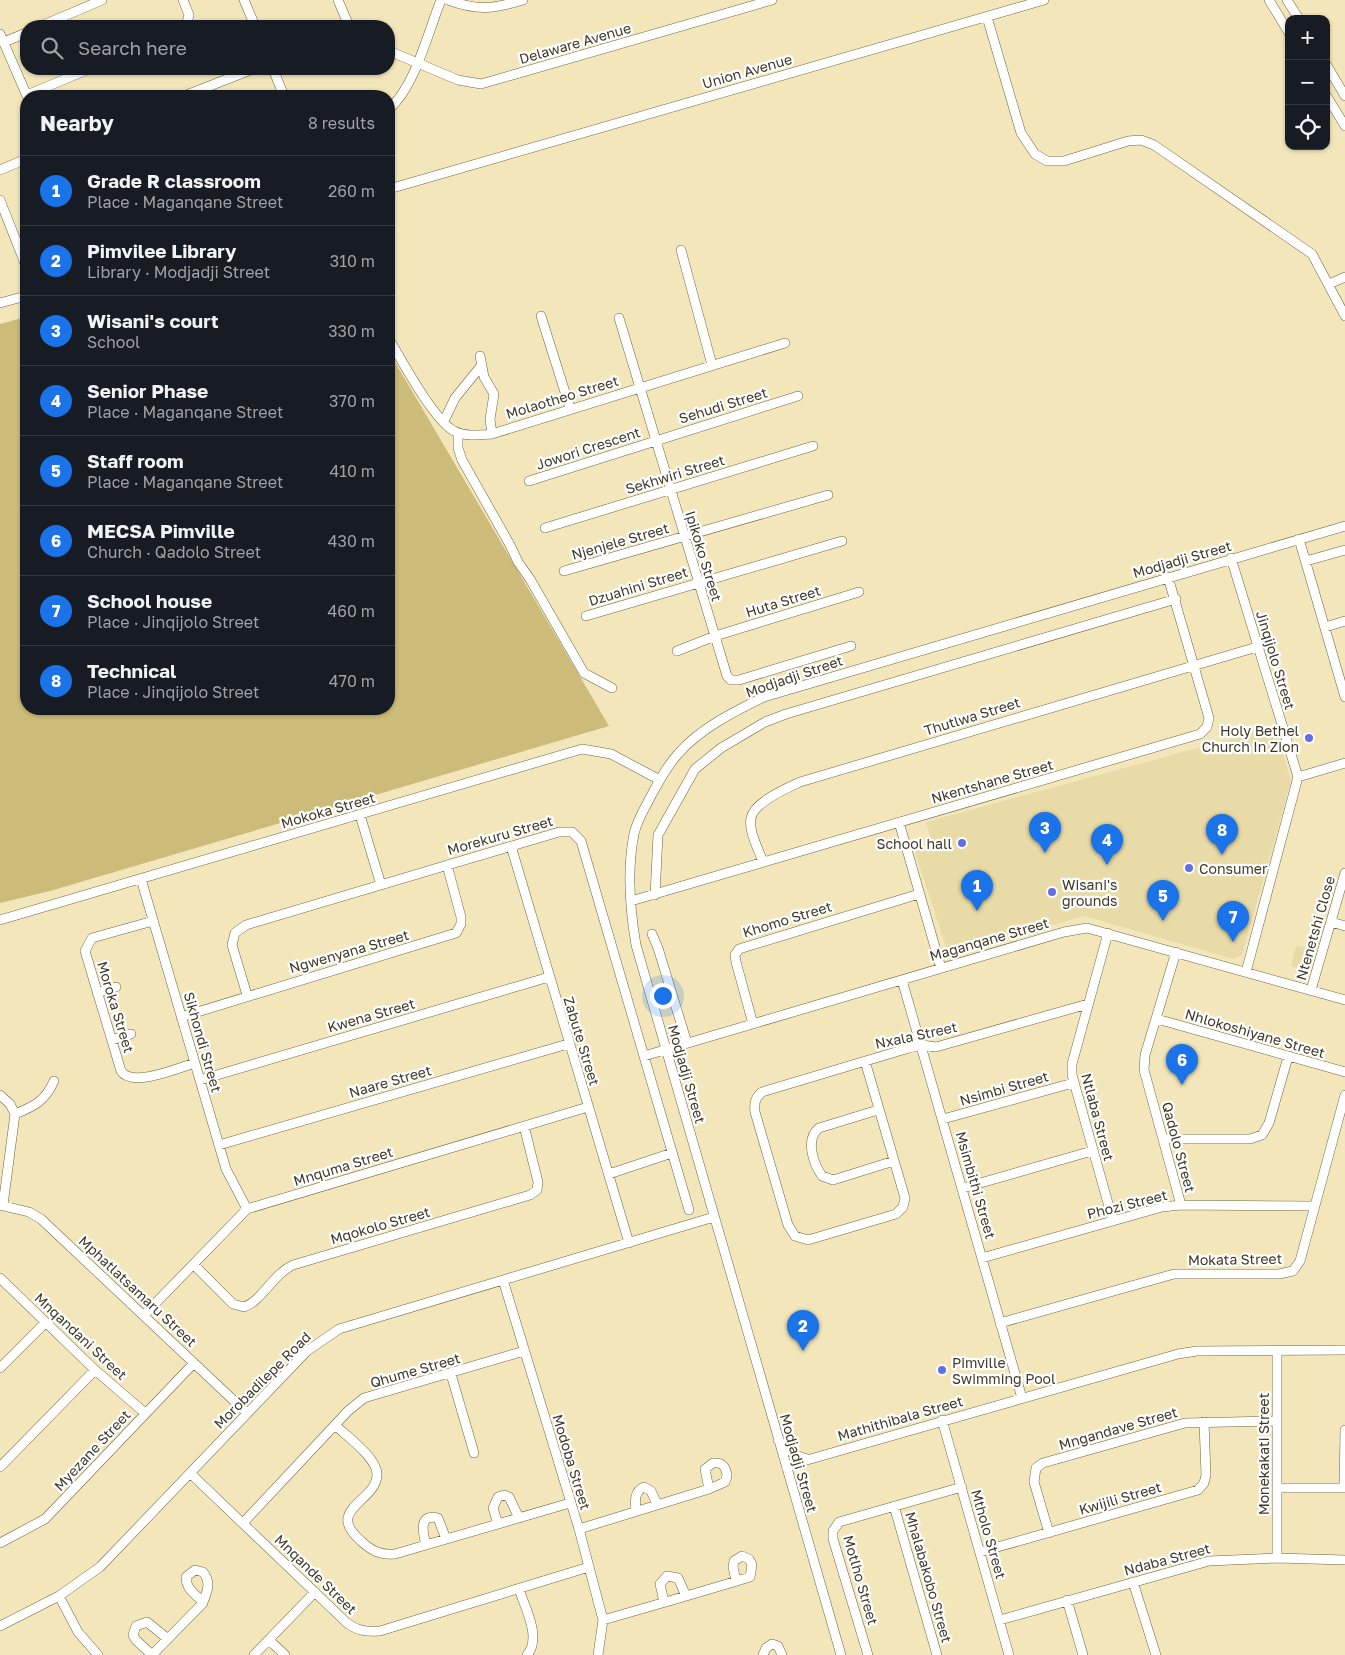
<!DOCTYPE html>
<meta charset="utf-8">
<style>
:root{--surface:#171b24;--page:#20242c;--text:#f1f3f6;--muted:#9ea1a6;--line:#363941;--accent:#1a73e8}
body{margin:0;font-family:"Golos Text",sans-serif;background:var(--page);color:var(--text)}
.controls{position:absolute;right:15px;top:15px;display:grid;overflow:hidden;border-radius:10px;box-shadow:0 1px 4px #0004}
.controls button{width:45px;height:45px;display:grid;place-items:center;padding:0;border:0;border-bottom:1px solid var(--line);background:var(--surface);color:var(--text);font:25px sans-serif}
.you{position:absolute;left:662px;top:995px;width:18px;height:18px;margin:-12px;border:4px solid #fff;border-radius:50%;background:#1a73e8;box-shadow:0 0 0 8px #1a73e833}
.badge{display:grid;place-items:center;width:32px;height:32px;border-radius:50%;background:var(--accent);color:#fff;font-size:16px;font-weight:700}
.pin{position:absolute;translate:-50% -41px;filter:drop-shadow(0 1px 2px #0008)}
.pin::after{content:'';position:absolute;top:26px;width:18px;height:15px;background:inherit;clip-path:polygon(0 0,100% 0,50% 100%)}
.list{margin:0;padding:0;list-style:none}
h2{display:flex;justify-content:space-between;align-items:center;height:65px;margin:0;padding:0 20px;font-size:21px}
h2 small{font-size:16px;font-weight:400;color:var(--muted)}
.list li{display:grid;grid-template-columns:32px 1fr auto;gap:15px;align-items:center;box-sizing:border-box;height:70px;padding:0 20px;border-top:1px solid var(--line)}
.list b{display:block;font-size:19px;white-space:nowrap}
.list p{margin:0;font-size:16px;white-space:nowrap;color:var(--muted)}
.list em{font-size:16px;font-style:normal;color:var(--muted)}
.icon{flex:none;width:28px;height:28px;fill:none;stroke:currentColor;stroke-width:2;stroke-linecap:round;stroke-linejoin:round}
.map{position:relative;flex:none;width:1345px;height:1655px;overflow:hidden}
.search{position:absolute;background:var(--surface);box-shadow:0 1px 4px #0004;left:20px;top:20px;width:375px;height:55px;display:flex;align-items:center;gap:12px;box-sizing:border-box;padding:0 18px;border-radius:20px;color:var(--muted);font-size:19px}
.panel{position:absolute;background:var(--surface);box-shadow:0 1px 4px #0004;left:20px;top:90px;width:375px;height:625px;border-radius:20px}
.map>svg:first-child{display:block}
.built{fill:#e9dba7}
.green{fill:#cdbb7a}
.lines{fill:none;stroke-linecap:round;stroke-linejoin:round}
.minor-casing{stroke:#70653e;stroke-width:10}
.minor{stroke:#fff;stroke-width:9}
.poi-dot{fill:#616fe7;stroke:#fff;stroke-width:2}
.labels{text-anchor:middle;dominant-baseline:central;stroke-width:4.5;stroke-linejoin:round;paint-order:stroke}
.street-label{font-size:14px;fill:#3e3927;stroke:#fff}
.poi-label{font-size:14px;fill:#3e3927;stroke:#fff;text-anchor:start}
</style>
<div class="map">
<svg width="1345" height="1655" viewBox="0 0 1345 1655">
<rect width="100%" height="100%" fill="#f2e6ba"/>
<path class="built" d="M 1275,727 L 1291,781 L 1242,955 L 1234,959 L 1084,916 L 955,953 L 946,947 L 915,852 L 932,843 L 926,822 Z
M 1296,946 L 1310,949 L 1305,970 L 1291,966 Z"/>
<path class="green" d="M 26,317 L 26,709 L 389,709 L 389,352 L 609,726 L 50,891 L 0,903 L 0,324 Z"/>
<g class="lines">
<defs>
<path id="minor" d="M 183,0 L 189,15 L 186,26
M 244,0 L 255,26
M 338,0 L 349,26
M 448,0 C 478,11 493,9 523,0
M 1269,0 L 1289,33
M 1287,0 L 1299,19
M 987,17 L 1021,133 L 1035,154 L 1047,161 L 1064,161 L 1128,141 L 1141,140 L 1154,145 L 1312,254 L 1345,316
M 41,26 L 102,0
M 0,34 L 27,96
M 4,42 L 26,33
M 389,51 L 458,80 L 481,84 L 772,0
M 1326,64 L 1345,96
M 273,69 L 284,96
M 27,95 L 89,69
M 1326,95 L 1345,126
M 184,96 L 253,69
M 389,109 C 415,87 428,32 441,0
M 0,170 L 26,159
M 389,189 L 1044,0
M 0,200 L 26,266
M 681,250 L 712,365
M 1329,284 L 1345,277
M 0,303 L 26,296
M 541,316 L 570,408
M 619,318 L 727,676 L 731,680 L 739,680 L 851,646
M 389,339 C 402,361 433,419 454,431 C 466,437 479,435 492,434 L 785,343
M 480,356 L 484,377 L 494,394 L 490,419 L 492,434
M 444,421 L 455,398 L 481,366
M 458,433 L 458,448 L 462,460 L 510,545 L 518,562 L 530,579 L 584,673 L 612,688
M 529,481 L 798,396
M 545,528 L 813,446
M 1299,539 L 1345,697
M 1231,558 L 1298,777 L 1246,972
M 1306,561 L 1345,550
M 564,571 L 828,495
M 586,616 L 842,541
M 1325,627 L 1345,621
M 677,651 L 715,636 L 859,592
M 1298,777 L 1345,763
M 360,815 L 381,885
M 899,822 L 941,968
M 511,846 L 629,1243
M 763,862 C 759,850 748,831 751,818 C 754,802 787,788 800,782 L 1257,647
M 141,879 L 226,1169 L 247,1209
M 655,895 L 658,835 L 695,769 L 721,748 L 765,722 L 786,714 L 1176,599
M 631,901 L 1200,734 L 1207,727 L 1209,718 L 1168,577
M 0,920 L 582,749 L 611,754 L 660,780
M 153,921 L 92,938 L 85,951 L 121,1071 C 132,1088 178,1068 195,1063
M 1331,922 L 1345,926
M 1108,933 L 1072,1064 L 1072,1075 L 1113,1221
M 652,934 L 658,948 L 687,1043
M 1176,952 L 1145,1055 L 1144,1070 L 1181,1205
M 902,980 L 1022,1398
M 1311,990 L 1345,873
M 97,993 L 116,987
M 247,995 L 232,945 L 235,933 L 246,925 L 559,832 L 572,832 L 581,841 L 689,1210
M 181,1017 L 456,933 L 461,924 L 461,917 L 447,865
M 1157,1019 L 1345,1072
M 753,1024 L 736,962 L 735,955 L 739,949 L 919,894
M 112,1040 L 131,1034
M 644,1056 L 1064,932 L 1087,928 L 1345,1000
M 865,1061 L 905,1198 L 903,1207 L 896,1214 L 808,1240 L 795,1236 L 788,1225 L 755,1112 C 754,1103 755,1098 762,1092 L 909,1048 L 922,1045 L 936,1047 L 1088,1004
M 200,1080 L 549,977
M 0,1095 L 10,1104 L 15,1114 L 3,1205
M 878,1110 L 819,1128 C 805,1139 813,1163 822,1176 L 833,1180 L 894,1161
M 15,1114 C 35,1106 45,1101 54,1081
M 943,1119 L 1073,1083
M 1164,1139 L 1250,1139 L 1262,1135 L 1269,1123 L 1288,1057
M 219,1145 L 568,1044
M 609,1174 L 672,1153
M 963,1188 L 1092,1151
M 0,1205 L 29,1212 L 41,1219 L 247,1413
M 982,1258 L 1162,1207 L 1181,1205 L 1314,1206
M 194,1265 L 233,1304 L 244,1307 C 262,1301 273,1274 293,1265 L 530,1195 L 537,1190 L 538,1182 L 524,1126
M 0,1278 L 95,1370 L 145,1413
M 503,1280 L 579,1529 L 603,1620 L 598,1655
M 144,1315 L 247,1209 L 588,1107
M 1000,1323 L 1174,1274 L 1279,1274 L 1293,1271 L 1300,1261 L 1345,1095
M 1277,1351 L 1277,1558
M 0,1368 L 45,1323
M 451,1374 L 474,1453
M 942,1420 L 1009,1655
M 336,1426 C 348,1437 378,1459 377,1475 C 376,1502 324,1509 361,1541 C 372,1551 379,1555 395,1554 L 570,1503
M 778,1440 L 795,1455 L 807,1459
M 786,1466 L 1178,1354 L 1197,1351 L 1345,1350
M 0,1467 L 95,1370
M 190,1473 L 347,1623 C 358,1631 366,1632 380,1631 L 589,1567
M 1344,1487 L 1345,1430
M 1277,1488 L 1345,1488
M 894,1506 L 937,1655
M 636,1511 C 635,1502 634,1491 644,1487 L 651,1491 L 657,1504
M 243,1523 L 348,1411 L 364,1398 L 524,1351
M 498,1524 L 493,1508 L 498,1497 L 504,1495 L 509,1497 L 519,1518
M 579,1529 L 709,1489 L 725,1482 L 727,1476 C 726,1467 723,1462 713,1463 L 705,1469 L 709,1489
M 1049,1533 L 1034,1482 L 1036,1468 L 1043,1463 L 1185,1423 L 1276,1421
M 0,1543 L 45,1519 L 194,1363
M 426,1545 C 423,1533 418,1513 438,1518 L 446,1539
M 980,1552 L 1198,1490 L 1204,1483 L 1206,1475 L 1204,1422
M 1133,1582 L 1156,1655
M 519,1589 C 525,1608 542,1638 527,1655
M 59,1596 L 78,1632 L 98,1655
M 1067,1600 L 1083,1655
M 664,1602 L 660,1584 L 667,1576 L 678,1578 L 686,1596
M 603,1620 C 652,1606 701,1592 750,1577 L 752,1565 L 749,1559 L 742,1556 L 734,1561 L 733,1567 L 736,1581
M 1000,1620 L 1209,1561 L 1277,1558 L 1345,1560
M 0,1626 L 59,1596 L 100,1567 L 307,1351 L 339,1329 L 714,1217
M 269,1640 L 285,1655
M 152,1655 L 203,1603 L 203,1602 C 208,1590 211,1582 203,1572 L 195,1570 L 186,1577 C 186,1589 195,1594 203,1602
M 152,1655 L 136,1640 L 133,1635 L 136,1626 L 147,1622 L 168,1639
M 254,1655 L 315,1592
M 763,1655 L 766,1648 L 772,1644 L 778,1646 L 782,1655
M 841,1655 L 636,945 C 630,910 627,869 634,834 C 637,820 645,808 651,796 C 659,781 667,766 678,754 C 699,729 735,711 764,697 L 1345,526
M 868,1655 L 833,1539 L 833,1531 L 839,1522 L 962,1487"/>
</defs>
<use href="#minor" class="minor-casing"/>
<use href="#minor" class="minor"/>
</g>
<g class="poi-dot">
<circle cx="1309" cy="738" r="5"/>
<circle cx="962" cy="843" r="5"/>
<circle cx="1189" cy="868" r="5"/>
<circle cx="1052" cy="892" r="5"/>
<circle cx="942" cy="1370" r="5"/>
</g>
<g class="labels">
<g class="street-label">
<text transform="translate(575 43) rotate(-16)">Delaware Avenue</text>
<text transform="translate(747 71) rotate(-16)">Union Avenue</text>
<text transform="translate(562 397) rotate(-17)">Molaotheo Street</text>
<text transform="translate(723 405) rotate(-17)">Sehudi Street</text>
<text transform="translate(588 448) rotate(-18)">Jowori Crescent</text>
<text transform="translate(675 474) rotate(-17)">Sekhwiri Street</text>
<text transform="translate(620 541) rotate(-16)">Njenjele Street</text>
<text transform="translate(704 556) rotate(73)">Ipikoko Street</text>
<text transform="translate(1182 559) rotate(-16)">Modjadji Street</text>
<text transform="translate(638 586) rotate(-17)">Dzuahini Street</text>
<text transform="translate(783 601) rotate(-17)">Huta Street</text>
<text transform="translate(1276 660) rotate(73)">Jinqijolo Street</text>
<text transform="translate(794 676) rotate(-19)">Modjadji Street</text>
<text transform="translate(972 716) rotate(-17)">Thutlwa Street</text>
<text transform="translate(992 781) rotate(-16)">Nkentshane Street</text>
<text transform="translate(328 810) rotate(-16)">Mokoka Street</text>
<text transform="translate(500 835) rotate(-16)">Morekuru Street</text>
<text transform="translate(787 919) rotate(-17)">Khomo Street</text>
<text transform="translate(1315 928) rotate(-74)">Ntenetshi Close</text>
<text transform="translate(989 939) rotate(-16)">Maganqane Street</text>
<text transform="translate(349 951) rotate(-16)">Ngwenyana Street</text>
<text transform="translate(116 1007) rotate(73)">Moroka Street</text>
<text transform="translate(371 1015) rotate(-16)">Kwena Street</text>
<text transform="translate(1255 1033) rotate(16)">Nhlokoshiyane Street</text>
<text transform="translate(916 1035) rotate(-12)">Nxala Street</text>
<text transform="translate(582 1041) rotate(73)">Zabute Street</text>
<text transform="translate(203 1042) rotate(74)">Sikhondi Street</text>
<text transform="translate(687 1074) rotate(74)">Modjadji Street</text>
<text transform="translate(390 1081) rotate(-16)">Naare Street</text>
<text transform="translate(1004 1088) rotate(-16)">Nsimbi Street</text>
<text transform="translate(1098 1117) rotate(75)">Ntlaba Street</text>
<text transform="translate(1179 1147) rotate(75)">Qadolo Street</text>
<text transform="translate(343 1166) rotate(-17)">Mnquma Street</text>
<text transform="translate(976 1185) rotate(74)">Msimbithi Street</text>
<text transform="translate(1127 1204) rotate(-14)">Phozi Street</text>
<text transform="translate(380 1225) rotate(-16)">Mqokolo Street</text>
<text transform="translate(1235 1259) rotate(-1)">Mokata Street</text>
<text transform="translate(138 1291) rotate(43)">Mphatlatsamaru Street</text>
<text transform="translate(81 1336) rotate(43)">Mnqandani Street</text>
<text transform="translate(415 1370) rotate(-16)">Qhume Street</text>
<text transform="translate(262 1380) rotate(-45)">Morobadilepe Road</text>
<text transform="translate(900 1418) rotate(-16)">Mathithibala Street</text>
<text transform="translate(1118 1428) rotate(-16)">Mngandave Street</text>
<text transform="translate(92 1450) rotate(-47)">Myezane Street</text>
<text transform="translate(1263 1454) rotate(-90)">Monekakati Street</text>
<text transform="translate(572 1462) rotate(73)">Modoba Street</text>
<text transform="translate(799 1463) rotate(74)">Modjadji Street</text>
<text transform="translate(1120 1498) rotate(-16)">Kwijili Street</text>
<text transform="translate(989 1534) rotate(74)">Mtholo Street</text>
<text transform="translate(1167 1559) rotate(-15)">Ndaba Street</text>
<text transform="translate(316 1574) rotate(44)">Mnqande Street</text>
<text transform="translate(929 1577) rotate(74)">Mhalabakobo Street</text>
<text transform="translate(861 1580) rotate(74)">Motlho Street</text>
</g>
<g class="poi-label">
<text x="1299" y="730" text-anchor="end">Holy Bethel<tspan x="1299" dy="16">Church In Zion</tspan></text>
<text x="952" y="843" text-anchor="end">School hall</text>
<text x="1199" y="868">Consumer</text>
<text x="1062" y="884">Wisani's<tspan x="1062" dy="16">grounds</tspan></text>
<text x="952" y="1362">Pimville<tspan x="952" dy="16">Swimming Pool</tspan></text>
</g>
</g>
</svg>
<div class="controls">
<button>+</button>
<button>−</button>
<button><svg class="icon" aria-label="locate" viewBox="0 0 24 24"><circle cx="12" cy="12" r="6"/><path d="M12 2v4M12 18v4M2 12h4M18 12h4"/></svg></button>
</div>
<div class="you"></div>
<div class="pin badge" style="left:977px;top:911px">1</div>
<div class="pin badge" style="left:803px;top:1351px">2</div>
<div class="pin badge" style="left:1045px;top:853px">3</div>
<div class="pin badge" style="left:1107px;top:865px">4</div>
<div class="pin badge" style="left:1163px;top:921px">5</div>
<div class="pin badge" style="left:1182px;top:1085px">6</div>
<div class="pin badge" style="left:1233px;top:942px">7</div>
<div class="pin badge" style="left:1222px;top:855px">8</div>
<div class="search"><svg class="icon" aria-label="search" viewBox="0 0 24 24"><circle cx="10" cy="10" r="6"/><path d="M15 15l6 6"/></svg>Search here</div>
<section class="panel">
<h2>Nearby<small>8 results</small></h2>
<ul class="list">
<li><span class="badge">1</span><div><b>Grade R classroom</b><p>Place · Maganqane Street</p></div><em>260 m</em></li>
<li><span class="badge">2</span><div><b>Pimvilee Library</b><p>Library · Modjadji Street</p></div><em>310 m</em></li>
<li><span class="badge">3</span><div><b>Wisani's court</b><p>School</p></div><em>330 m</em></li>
<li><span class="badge">4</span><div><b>Senior Phase</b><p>Place · Maganqane Street</p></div><em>370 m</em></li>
<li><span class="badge">5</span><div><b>Staff room</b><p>Place · Maganqane Street</p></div><em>410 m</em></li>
<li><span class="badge">6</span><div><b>MECSA Pimville</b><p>Church · Qadolo Street</p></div><em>430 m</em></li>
<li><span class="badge">7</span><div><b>School house</b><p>Place · Jinqijolo Street</p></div><em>460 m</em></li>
<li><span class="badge">8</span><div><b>Technical</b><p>Place · Jinqijolo Street</p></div><em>470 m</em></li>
</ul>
</section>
</div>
